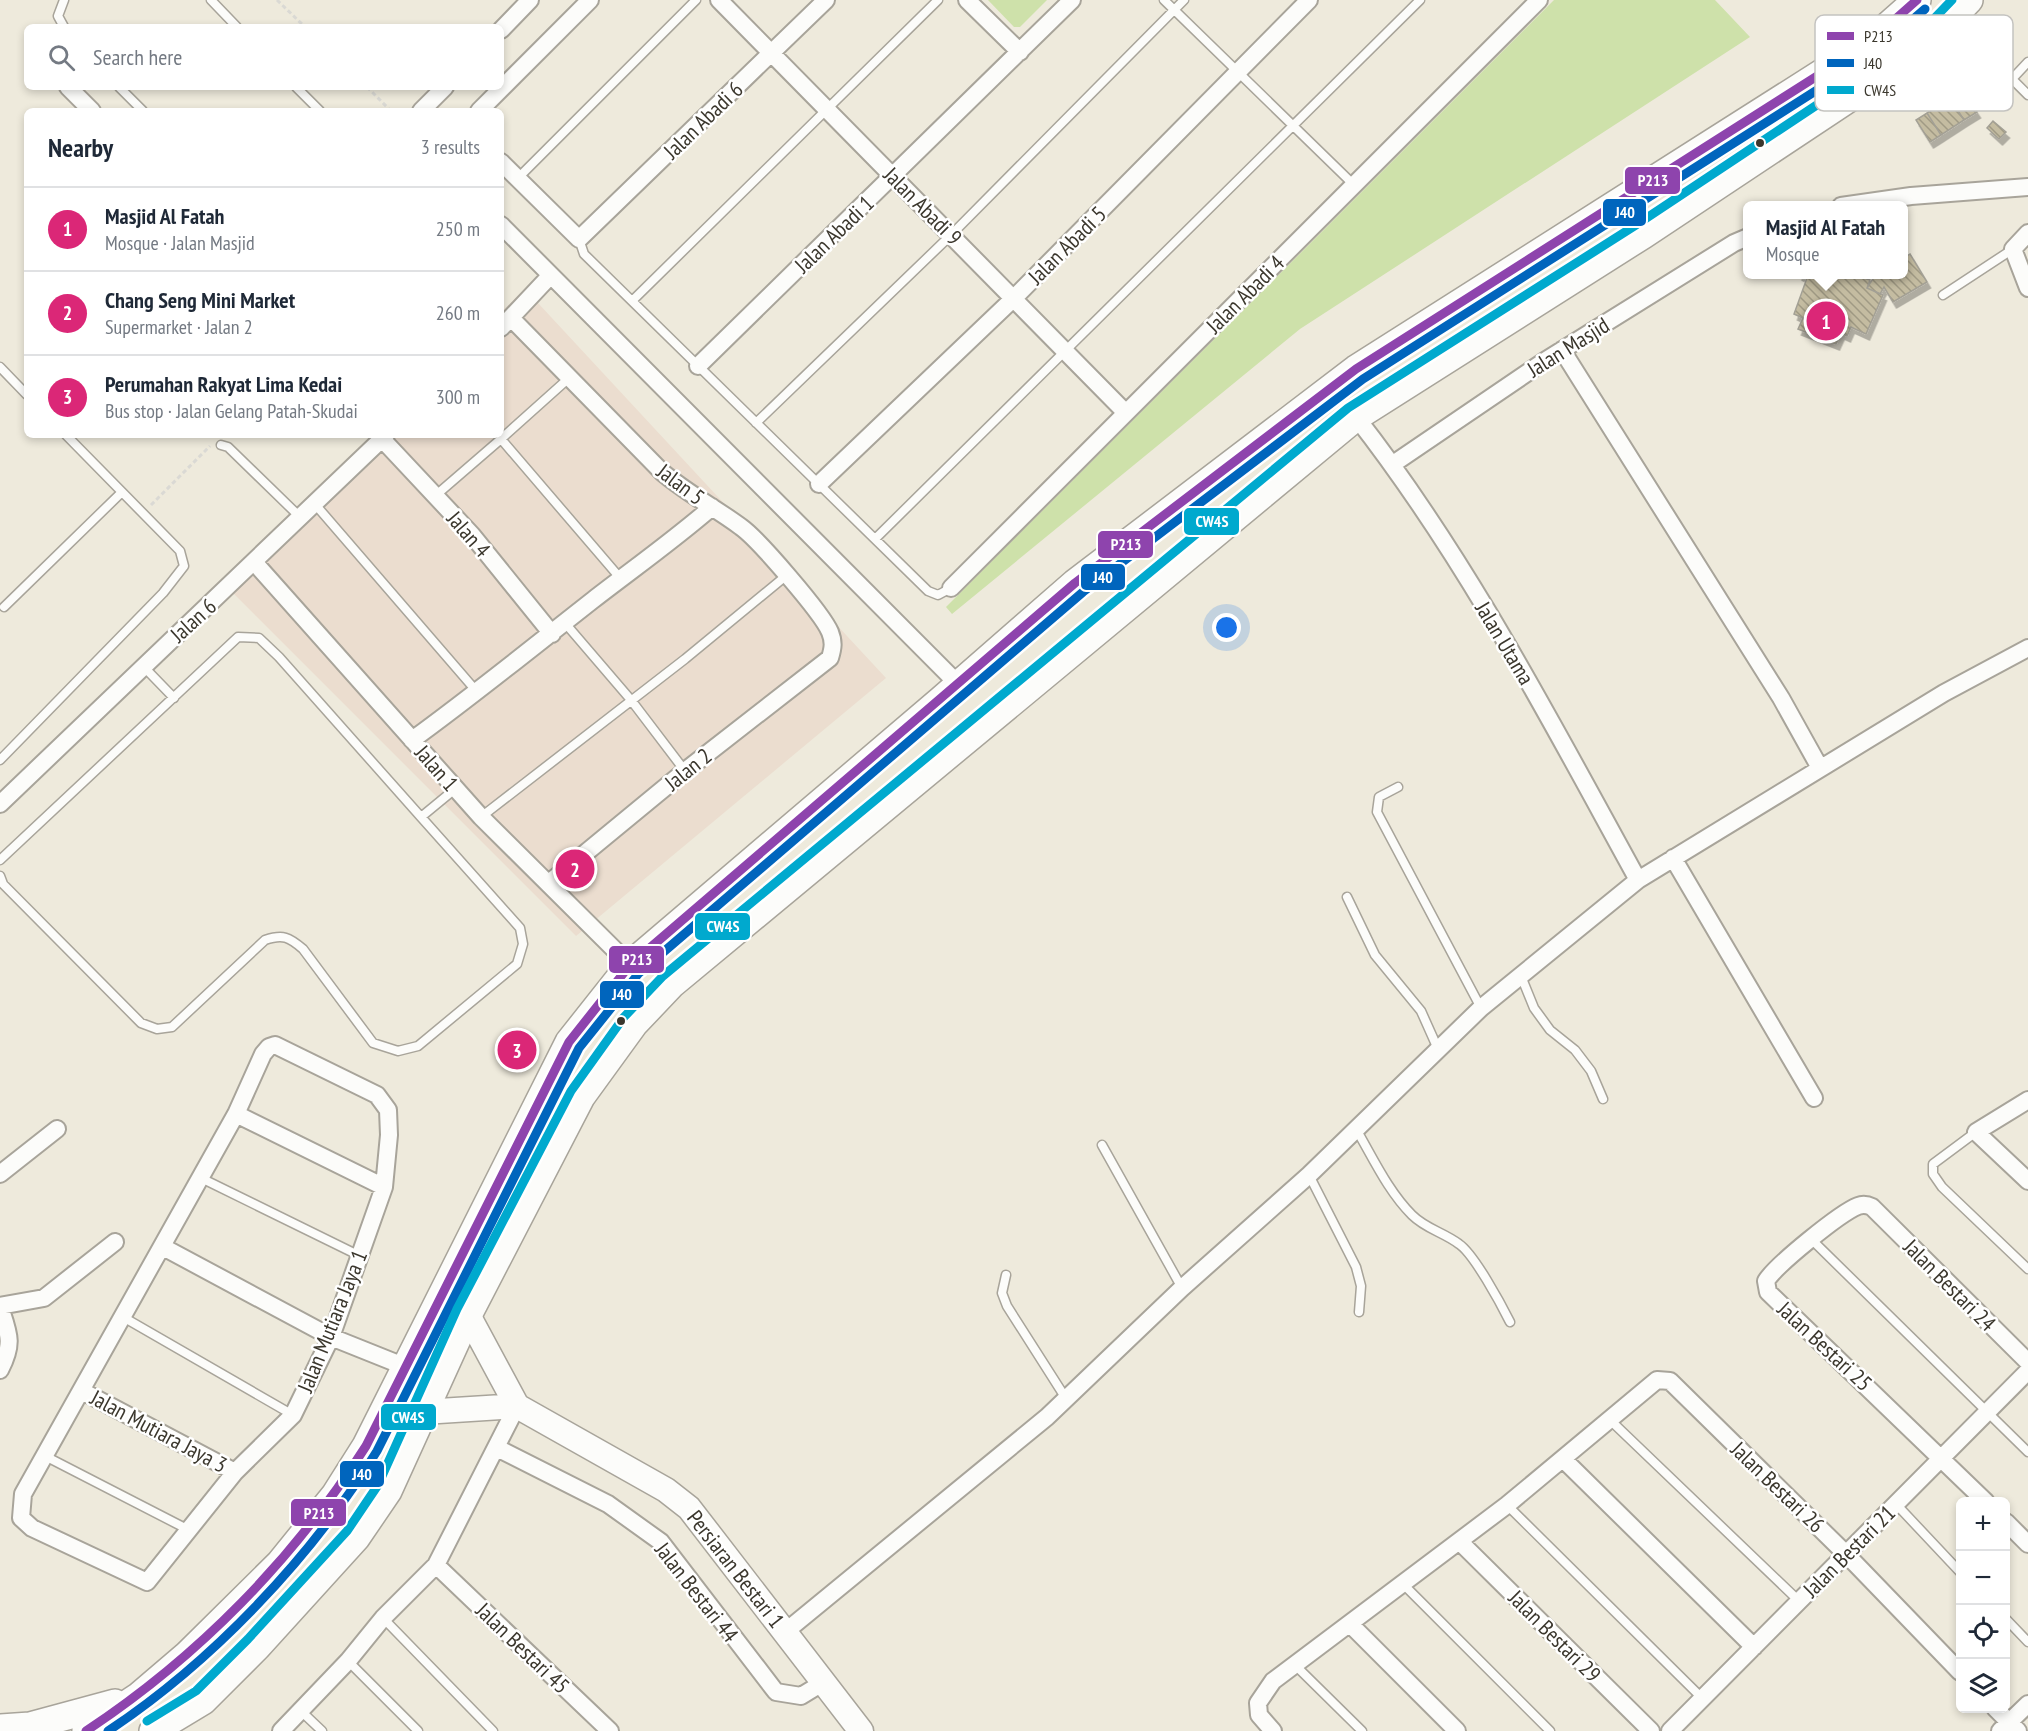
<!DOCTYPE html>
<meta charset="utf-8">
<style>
:root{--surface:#fff;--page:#f6f6f7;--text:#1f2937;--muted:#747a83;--line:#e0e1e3;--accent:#db2777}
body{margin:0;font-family:"PT Sans Narrow",sans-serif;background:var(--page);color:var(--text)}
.controls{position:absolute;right:18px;bottom:18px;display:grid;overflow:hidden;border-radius:9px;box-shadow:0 3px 9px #0003}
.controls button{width:54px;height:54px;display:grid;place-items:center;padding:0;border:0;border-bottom:2px solid var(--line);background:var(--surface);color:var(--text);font:30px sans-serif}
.you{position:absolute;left:1227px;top:628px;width:21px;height:21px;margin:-15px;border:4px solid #fff;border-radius:50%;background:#1a73e8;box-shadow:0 0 0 9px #1a73e833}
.badge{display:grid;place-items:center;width:39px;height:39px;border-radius:50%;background:var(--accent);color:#fff;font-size:20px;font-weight:700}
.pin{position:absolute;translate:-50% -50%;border:3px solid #fff;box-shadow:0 2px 6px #0006}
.popup{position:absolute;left:1743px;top:201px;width:165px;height:78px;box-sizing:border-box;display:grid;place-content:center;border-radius:9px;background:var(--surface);filter:drop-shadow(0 2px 4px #0005);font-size:20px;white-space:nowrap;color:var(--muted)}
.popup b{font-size:22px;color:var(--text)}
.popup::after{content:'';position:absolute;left:50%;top:100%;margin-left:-12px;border:12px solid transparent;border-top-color:var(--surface)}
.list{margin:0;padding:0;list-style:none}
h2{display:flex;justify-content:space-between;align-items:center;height:78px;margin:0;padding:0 24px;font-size:26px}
h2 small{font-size:20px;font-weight:400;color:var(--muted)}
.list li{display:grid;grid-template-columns:39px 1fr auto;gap:18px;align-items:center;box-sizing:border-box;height:84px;padding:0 24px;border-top:2px solid var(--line)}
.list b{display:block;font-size:22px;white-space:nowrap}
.list p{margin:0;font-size:20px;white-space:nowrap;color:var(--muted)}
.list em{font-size:20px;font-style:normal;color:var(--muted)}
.icon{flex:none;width:33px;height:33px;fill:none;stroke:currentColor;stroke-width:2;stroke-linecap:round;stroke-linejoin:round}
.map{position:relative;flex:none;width:2028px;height:1731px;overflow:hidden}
.search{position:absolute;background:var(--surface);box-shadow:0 3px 9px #0003;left:24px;top:24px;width:480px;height:66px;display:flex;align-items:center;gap:15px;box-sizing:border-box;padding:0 21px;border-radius:9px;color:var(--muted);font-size:22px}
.panel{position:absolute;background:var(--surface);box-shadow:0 3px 9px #0003;left:24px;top:108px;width:480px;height:330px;border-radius:9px}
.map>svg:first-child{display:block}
.commercial{fill:#ebddcf}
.park{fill:#cee1aa}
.building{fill:url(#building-back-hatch);stroke:#a3a095;stroke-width:1.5;filter:url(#shadow)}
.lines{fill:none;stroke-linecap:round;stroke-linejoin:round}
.lane-casing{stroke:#a8a49a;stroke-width:11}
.street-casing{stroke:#a8a49a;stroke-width:20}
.secondary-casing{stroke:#a8a49a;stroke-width:27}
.primary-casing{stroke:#a8a49a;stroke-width:30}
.path{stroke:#dad9d4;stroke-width:3;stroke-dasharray:4.5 3;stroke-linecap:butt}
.lane{stroke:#fcfcfa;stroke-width:8}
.street{stroke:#fcfcfa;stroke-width:16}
.secondary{stroke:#fcfcfa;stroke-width:24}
.primary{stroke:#fcfcfa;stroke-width:27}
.bus-1-casing{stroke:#fff;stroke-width:14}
.bus-2-casing{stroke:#fff;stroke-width:14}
.bus-3-casing{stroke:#fff;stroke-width:14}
.bus-1{stroke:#8e44ad;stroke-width:9}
.bus-2{stroke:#0065bd;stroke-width:9}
.bus-3{stroke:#00a9ce;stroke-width:9}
.bus-dot{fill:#3b372d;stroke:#fff;stroke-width:2}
.labels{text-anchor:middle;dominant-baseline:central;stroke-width:5;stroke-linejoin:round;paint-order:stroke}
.street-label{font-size:22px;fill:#3b372d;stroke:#fff}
.key{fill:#fff;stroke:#c4c3c0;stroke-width:1.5}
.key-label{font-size:16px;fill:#3b372d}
.line-badge{stroke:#fff;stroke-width:2}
.badge-label{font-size:16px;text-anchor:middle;font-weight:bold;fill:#fff}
</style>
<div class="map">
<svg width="2028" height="1731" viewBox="0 0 2028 1731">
<defs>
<pattern id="building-back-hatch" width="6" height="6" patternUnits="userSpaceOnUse" patternTransform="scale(1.5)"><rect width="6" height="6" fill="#c4bca1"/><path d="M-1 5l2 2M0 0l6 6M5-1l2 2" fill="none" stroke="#a09a84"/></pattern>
<filter id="shadow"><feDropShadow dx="3.5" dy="6" stdDeviation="0" flood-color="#0004"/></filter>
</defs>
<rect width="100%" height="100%" fill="#eeeadc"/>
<path class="commercial" d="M 525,289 L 886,678 L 576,936 L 222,582 L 374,435 L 501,435 L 501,312 Z"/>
<path class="park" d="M 988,0 L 1047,0 L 1020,27 L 1014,27 Z
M 1554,0 L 1715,0 L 1750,37 L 1300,329 L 952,614 L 946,607 Z"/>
<path class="building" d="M 1966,96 L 1977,112 L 1964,120 L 1953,104 Z
M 1950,98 L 1964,120 L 1941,135 L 1927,113 Z
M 1927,113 L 1941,135 L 1930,142 L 1916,120 Z
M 1993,121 L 2006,132 L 1999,139 L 1987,128 Z
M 1910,254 L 1927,282 L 1893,302 L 1884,287 L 1880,294 L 1867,288 L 1876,274 L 1904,274 L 1904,258 Z
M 1798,274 L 1865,274 L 1864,278 L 1870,280 L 1867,288 L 1883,295 L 1866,334 L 1851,327 L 1847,336 L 1841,333 L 1836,344 L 1798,329 L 1803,318 L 1794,314 L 1807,278 Z"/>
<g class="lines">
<defs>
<path id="lane" d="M 211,0 L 237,27
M 1164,0 L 1354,185
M 64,27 L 58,16 L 64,0
M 2028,62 L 2012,79 L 2028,95
M 119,87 L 143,111
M 296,87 L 320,111
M 517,179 L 696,0
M 579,239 L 584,254 L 928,591 L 938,595 L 951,588
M 1943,295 L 2013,249
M 632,301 L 938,0
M 0,367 L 27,395
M 756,423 L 951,235 L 1184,0
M 501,439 L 569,378
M 221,445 L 228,447 L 300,517
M 435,496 L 501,439 L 621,579
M 314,503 L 478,693
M 875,539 L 1420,0
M 4,607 L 122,492
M 565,623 L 631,700 L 685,771
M 143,666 L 174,698
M 0,760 L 163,593 L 184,566 L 180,551 L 66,435
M 1398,787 L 1379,797 L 1377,812 L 1481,1008
M 481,817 L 685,659 L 787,575
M 0,860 L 238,637 L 259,638 L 279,657 L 421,817
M 0,876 L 3,884 L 141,1023 L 157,1029 L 172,1027 L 265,940 C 283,934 289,937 303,949 L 373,1043 L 398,1051 L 418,1046 L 517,964 L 523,944 L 520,928 L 421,817 L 455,789
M 1347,897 L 1375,955 L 1421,1011 L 1438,1049
M 1521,976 L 1534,1008 L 1550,1030 L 1575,1050 L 1591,1071 L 1603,1099
M 1356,1129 C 1373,1158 1388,1191 1412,1215 C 1426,1229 1443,1232 1459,1244 C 1474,1254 1501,1304 1510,1322
M 1976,1132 L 1933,1164 L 1933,1174 L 1942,1187 L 2028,1269
M 1102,1145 L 1182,1288
M 1309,1175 L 1356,1267 L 1361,1286 L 1359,1312
M 201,1178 L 360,1256
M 1811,1239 L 2028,1452
M 1006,1275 L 1002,1293 L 1007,1306 L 1065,1397
M 123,1317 L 293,1415
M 1609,1419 L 1799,1601
M 45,1456 L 187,1529
M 1896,1504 L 1960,1572
M 1507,1505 L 1702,1698
M 1404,1585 L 1550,1731
M 383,1618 L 493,1731
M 2006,1619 L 2028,1642
M 348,1661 L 418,1731
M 1295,1665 L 1362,1731
M 302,1712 L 322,1731"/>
<path id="street" d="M 719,0 L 1126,413
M 967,0 L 1020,52
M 501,30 L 530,0
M 68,87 L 92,111
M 421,111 L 445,87
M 479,111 L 590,0
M 501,162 L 579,239 L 826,0
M 1841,206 L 1911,196 L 2028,187
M 501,225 L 958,684
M 2028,233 L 2013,249 L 2028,288
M 511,318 L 662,472 C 688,494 714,507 741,527 C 758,539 822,613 830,632 C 834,642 833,648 830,658 L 685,771 L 549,883
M 501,328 L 550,276
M 1562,350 L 1781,698 L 1820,768
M 698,366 L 1072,0
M 1356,417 C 1467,559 1551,722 1638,880
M 382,439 L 472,535 L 552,634
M 1393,464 L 1543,362 L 1734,243 L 1748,237
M 819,484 L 1014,298 L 1309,0
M 255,563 L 481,817 L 630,965
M 951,588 L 1539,0
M 412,740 C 474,695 533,647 593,600 C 633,569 674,540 712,507
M 0,804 L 386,435
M 1673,858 L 1814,1098
M 275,1045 L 377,1095 L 388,1110 L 389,1135 L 384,1187 L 331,1337 L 293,1415 L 235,1472 L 147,1582 L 32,1528 L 21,1518 L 23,1494 L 236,1114 L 263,1054 L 269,1047 Z
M 2028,1100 L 1976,1132 L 2028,1181
M 236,1114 L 384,1187
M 0,1174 L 57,1129
M 163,1247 L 331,1337 L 406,1367
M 0,1306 L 44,1298 L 115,1242
M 0,1307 C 9,1334 14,1343 0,1370
M 82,1391 L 235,1472
M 497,1448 L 608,1504 L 661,1542 L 776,1692 L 801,1696 L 824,1682
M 1563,1459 L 1754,1647
M 1986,1502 L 1768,1292 L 1766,1281 C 1776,1265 1840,1213 1858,1206 C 1863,1204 1868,1205 1872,1207 L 2028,1362
M 2006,1522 L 2028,1544
M 1460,1542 L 1651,1731
M 436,1565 L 610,1731
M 1351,1625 L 1457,1731
M 785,1632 L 1047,1417 L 1182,1288 L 1309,1175 L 1481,1008 L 1638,880 L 1944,693 L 2028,648
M 1995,1708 L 2018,1731
M 281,1731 L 348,1661 L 383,1618 L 436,1565 L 517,1406
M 1273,1731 L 1259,1715 L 1258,1703 L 1273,1681 L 1507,1505 L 1657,1380 L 1670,1381 L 1846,1554 L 1960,1672
M 1670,1731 L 2028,1371
M 2000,1731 L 2028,1704"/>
<path id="secondary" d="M 468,1315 L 517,1406 L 666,1490 L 689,1508 L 861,1731
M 423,1412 L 517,1406"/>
<path id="primary" d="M 0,1728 L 30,1726 L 115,1703
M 86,1731 L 139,1696 L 187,1655 L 280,1563 L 335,1495 L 366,1446 L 569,1042 L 630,965 L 941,700 L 1075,583 L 1356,369 L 1866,45 L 1917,0
M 153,1731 L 203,1701 L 257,1647 L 356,1538 L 388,1491 L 468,1315 L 581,1097 L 634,1024 L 672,984 L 1356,417 L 1643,235 L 1875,81 L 1934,36 L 1969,0"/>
</defs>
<use href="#lane" class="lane-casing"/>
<use href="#street" class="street-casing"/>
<use href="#secondary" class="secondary-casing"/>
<use href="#primary" class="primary-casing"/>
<path class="path" d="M 277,0 L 305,27
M 367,87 L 391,111
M 151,505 L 210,446"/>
<use href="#lane" class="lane"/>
<use href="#street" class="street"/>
<use href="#secondary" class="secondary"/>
<use href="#primary" class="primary"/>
<defs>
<path id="bus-1" d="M 86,1731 C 198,1657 294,1559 366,1446 L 569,1042 L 630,965 L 1075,583 L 1356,369 L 1866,45 L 1917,0"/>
<path id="bus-2" d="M 108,1731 C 212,1662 311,1558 377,1451 L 579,1048 L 639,973 L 1083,592 L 1363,379 L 1872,55 L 1925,9"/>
<path id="bus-3" d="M 147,1721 L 196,1691 L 248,1639 L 347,1531 L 378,1485 L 457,1309 L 571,1091 L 624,1017 L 663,976 L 1348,408 L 1636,225 L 1868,71 L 1926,27 L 1952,0"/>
</defs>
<use href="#bus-1" class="bus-1-casing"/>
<use href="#bus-2" class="bus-2-casing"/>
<use href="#bus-3" class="bus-3-casing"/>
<use href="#bus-1" class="bus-1"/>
<use href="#bus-2" class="bus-2"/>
<use href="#bus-3" class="bus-3"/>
</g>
<g class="bus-dot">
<circle cx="1760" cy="143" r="5"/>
<circle cx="621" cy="1021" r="5"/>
</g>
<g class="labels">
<g class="street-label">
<text transform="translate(703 120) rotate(-44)">Jalan Abadi 6</text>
<text transform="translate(923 206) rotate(45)">Jalan Abadi 9</text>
<text transform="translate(834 234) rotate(-44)">Jalan Abadi 1</text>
<text transform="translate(1067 245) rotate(-45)">Jalan Abadi 5</text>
<text transform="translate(1245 294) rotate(-45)">Jalan Abadi 4</text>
<text transform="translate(1568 347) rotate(-32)">Jalan Masjid</text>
<text transform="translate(681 484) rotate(37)">Jalan 5</text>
<text transform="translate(469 534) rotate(49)">Jalan 4</text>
<text transform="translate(193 620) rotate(-42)">Jalan 6</text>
<text transform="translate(1505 643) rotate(59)">Jalan Utama</text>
<text transform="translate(437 768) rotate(49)">Jalan 1</text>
<text transform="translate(688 769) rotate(-39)">Jalan 2</text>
<text transform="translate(1950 1285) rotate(45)">Jalan Bestari 24</text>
<text transform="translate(332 1321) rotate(-68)">Jalan Mutiara Jaya 1</text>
<text transform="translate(1825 1346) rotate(43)">Jalan Bestari 25</text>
<text transform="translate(159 1431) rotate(28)">Jalan Mutiara Jaya 3</text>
<text transform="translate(1778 1487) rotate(44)">Jalan Bestari 26</text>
<text transform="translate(1849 1551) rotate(-45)">Jalan Bestari 21</text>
<text transform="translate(736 1569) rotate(52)">Persiaran Bestari 1</text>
<text transform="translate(697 1592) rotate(52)">Jalan Bestari 44</text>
<text transform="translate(1555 1636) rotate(45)">Jalan Bestari 29</text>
<text transform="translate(523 1648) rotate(44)">Jalan Bestari 45</text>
</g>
</g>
<rect x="1815" y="15" width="198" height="96" rx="9" class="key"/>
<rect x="1827" y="32" width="27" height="8" fill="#8e44ad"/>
<rect x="1827" y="59" width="27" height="8" fill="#0065bd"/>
<rect x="1827" y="86" width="27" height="8" fill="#00a9ce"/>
<g class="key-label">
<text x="1864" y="42">P213</text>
<text x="1864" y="69">J40</text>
<text x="1864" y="96">CW4S</text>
</g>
<g class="line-badge">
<rect x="1624" y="166" width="57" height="29" rx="6" fill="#8e44ad"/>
<rect x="1602" y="198" width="45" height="29" rx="6" fill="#0065bd"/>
<rect x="1183" y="507" width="57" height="29" rx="6" fill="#00a9ce"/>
<rect x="1097" y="530" width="57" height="29" rx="6" fill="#8e44ad"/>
<rect x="1080" y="563" width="46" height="28" rx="6" fill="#0065bd"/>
<rect x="694" y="912" width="57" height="29" rx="6" fill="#00a9ce"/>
<rect x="608" y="945" width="57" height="29" rx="6" fill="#8e44ad"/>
<rect x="599" y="980" width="46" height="29" rx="6" fill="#0065bd"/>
<rect x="380" y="1403" width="57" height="28" rx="6" fill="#00a9ce"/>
<rect x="339" y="1460" width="46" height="28" rx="6" fill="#0065bd"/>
<rect x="290" y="1498" width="57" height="29" rx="6" fill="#8e44ad"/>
</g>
<g class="badge-label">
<text x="1653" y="186">P213</text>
<text x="1625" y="218">J40</text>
<text x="1212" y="527">CW4S</text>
<text x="1126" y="550">P213</text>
<text x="1103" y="583">J40</text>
<text x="723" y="932">CW4S</text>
<text x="637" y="965">P213</text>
<text x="622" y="1000">J40</text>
<text x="408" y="1423">CW4S</text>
<text x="362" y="1480">J40</text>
<text x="319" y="1519">P213</text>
</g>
</svg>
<div class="controls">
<button>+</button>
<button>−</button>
<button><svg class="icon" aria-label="locate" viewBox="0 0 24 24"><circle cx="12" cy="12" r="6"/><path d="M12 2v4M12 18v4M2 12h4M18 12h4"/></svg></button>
<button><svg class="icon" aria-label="layers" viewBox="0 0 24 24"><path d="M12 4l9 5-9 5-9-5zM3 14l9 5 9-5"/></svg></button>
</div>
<div class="you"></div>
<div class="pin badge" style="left:1826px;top:321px">1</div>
<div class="popup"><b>Masjid Al Fatah</b>Mosque</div>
<div class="pin badge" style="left:575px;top:869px">2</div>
<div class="pin badge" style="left:517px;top:1050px">3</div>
<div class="search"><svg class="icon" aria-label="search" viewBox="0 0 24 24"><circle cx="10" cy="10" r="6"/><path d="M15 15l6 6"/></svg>Search here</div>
<section class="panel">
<h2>Nearby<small>3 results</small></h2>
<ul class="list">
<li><span class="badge">1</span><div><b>Masjid Al Fatah</b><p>Mosque · Jalan Masjid</p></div><em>250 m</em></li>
<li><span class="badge">2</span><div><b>Chang Seng Mini Market</b><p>Supermarket · Jalan 2</p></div><em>260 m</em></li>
<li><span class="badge">3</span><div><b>Perumahan Rakyat Lima Kedai</b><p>Bus stop · Jalan Gelang Patah-Skudai</p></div><em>300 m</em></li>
</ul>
</section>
</div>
